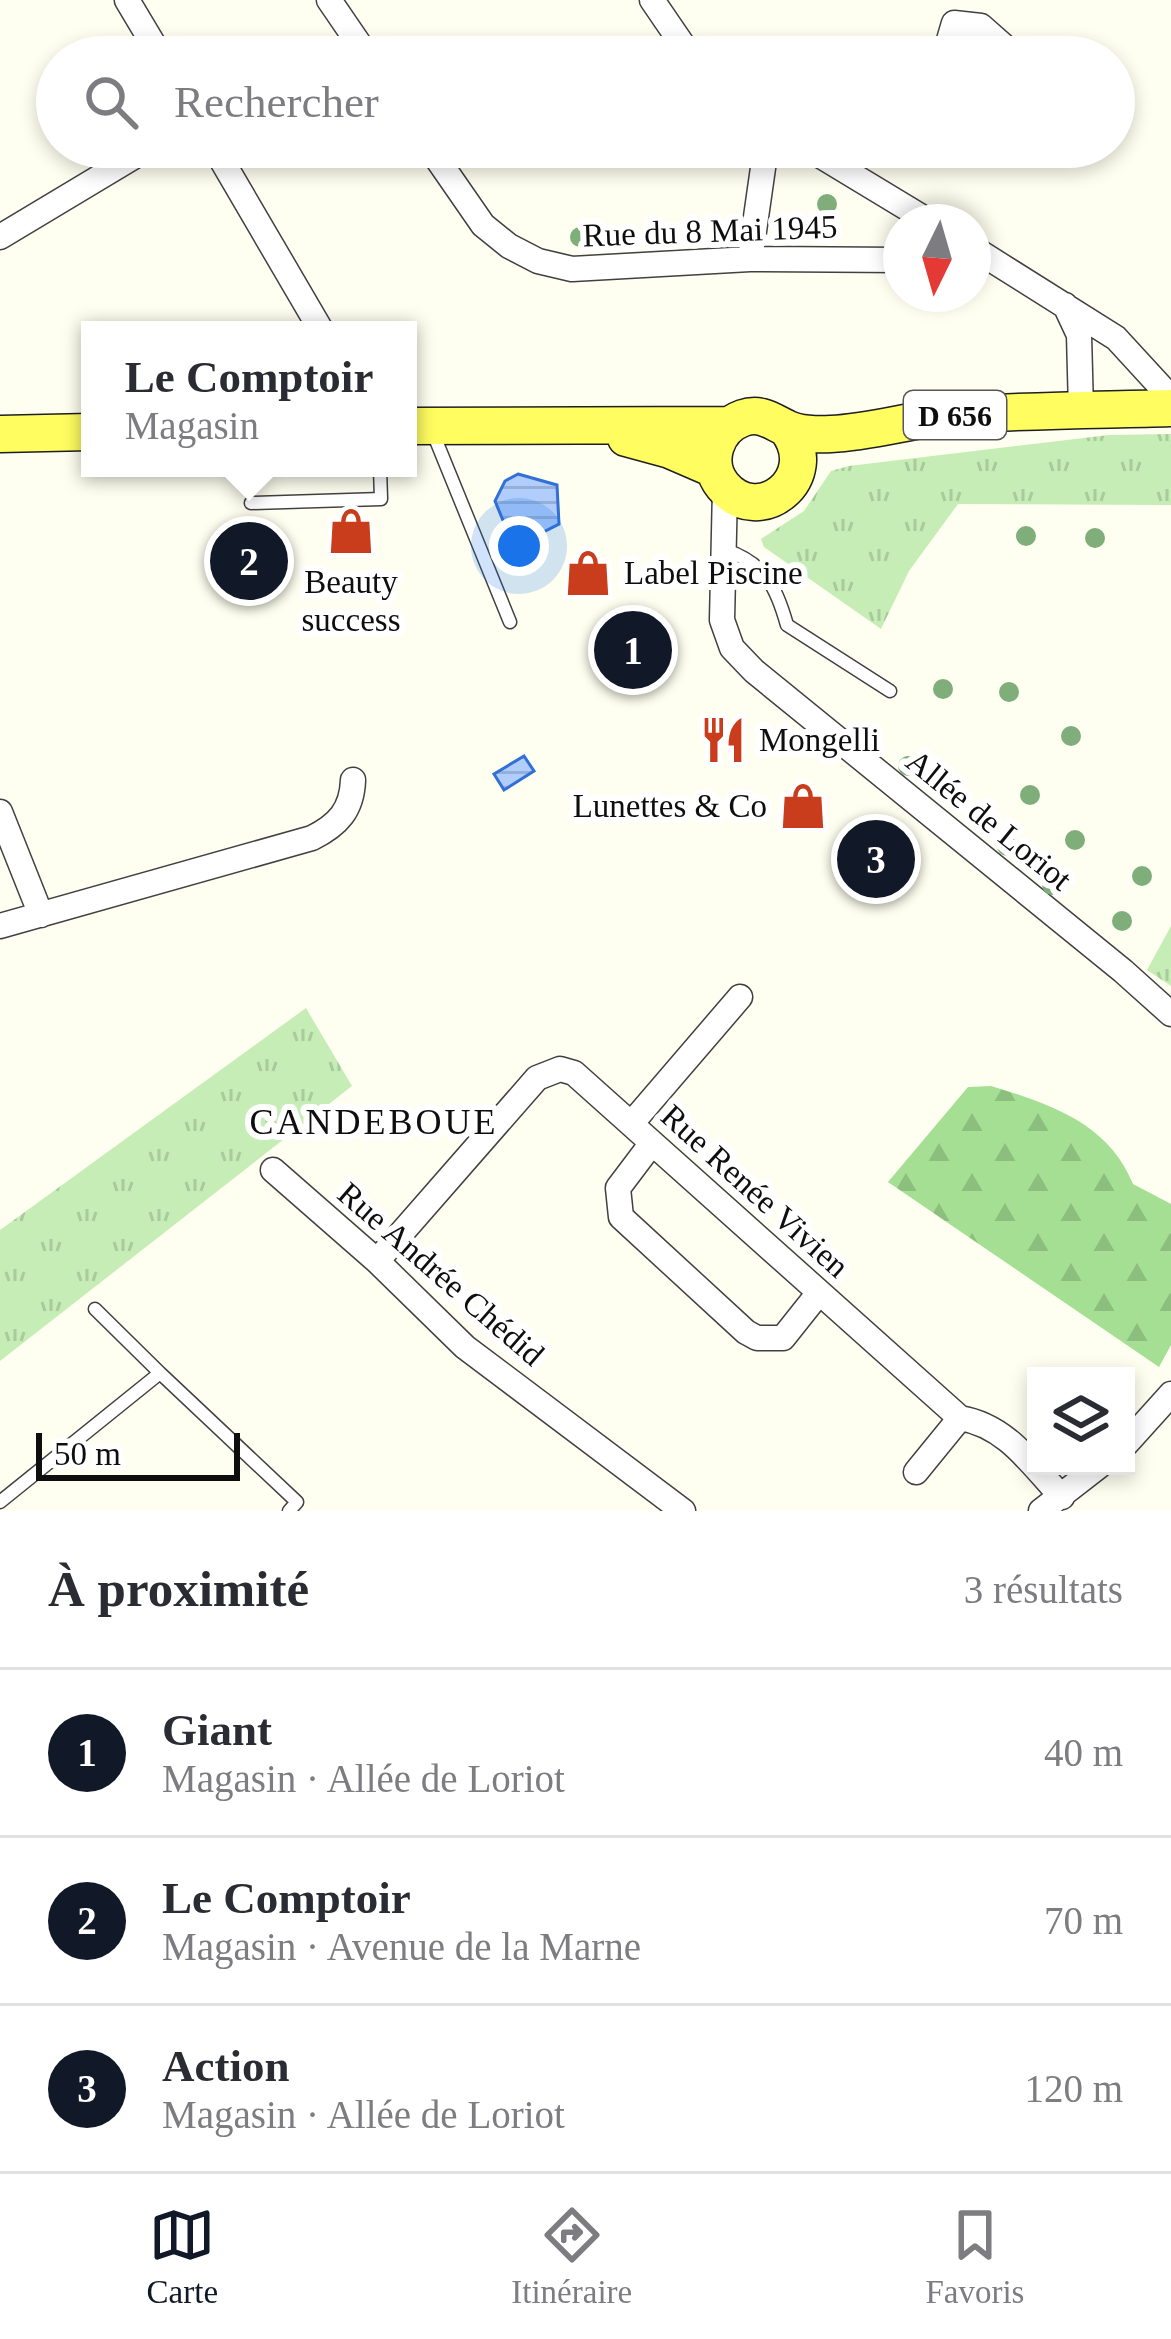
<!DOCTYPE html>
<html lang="fr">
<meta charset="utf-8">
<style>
:root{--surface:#fff;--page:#f2f2f3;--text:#2b2b33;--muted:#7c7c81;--line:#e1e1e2;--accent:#111827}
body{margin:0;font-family:"Times New Roman",serif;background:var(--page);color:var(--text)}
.controls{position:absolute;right:36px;bottom:36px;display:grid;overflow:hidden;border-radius:0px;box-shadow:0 6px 18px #0003}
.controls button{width:108px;height:108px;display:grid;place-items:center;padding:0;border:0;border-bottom:3px solid var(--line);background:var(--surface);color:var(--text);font:60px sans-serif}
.compass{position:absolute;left:883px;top:204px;width:108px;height:108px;border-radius:50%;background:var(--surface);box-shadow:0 6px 18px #0003;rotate:185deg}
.scale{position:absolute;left:36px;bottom:30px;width:204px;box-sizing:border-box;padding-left:12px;border:6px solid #0e0e0e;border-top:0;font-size:33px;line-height:42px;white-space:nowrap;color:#0e0e0e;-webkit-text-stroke:9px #fff;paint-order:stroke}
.you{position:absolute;left:519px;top:546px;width:42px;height:42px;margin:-30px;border:9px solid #fff;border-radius:50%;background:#1a73e8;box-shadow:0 0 0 18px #1a73e833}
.badge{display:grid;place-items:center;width:78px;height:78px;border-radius:50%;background:var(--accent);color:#fff;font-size:39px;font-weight:700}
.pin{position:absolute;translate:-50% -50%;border:6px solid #fff;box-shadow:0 3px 12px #0006}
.popup{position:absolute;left:81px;top:321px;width:336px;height:156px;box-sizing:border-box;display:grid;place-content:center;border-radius:0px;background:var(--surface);filter:drop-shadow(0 3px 9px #0005);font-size:39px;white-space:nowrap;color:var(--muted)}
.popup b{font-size:45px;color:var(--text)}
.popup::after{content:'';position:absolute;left:50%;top:100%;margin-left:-24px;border:24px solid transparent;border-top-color:var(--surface)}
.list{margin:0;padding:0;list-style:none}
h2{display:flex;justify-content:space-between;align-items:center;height:156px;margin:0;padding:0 48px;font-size:51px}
h2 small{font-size:39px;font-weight:400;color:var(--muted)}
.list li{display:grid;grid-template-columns:78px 1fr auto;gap:36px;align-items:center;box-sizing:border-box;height:168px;padding:0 48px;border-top:3px solid var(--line)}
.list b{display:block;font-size:45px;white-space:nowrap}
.list p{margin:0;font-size:39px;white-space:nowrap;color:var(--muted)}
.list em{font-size:39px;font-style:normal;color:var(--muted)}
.icon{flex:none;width:66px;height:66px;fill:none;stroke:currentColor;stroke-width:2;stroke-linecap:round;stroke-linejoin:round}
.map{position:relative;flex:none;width:1171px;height:1511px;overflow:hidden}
.search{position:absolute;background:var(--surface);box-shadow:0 6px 18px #0003;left:36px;right:36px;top:36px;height:132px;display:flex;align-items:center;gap:30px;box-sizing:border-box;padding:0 42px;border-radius:66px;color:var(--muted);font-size:45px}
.sheet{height:660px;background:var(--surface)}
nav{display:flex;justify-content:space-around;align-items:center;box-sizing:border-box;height:168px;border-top:3px solid var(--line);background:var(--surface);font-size:33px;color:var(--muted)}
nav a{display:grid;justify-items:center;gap:6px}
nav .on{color:var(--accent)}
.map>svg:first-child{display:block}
.grass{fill:url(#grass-tufts)}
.forest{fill:url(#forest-firs)}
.water{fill:url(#water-rules);stroke:#326fd7;stroke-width:3}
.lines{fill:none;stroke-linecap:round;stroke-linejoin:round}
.service-casing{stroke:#414141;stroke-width:15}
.minor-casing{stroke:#414141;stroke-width:27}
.primary-casing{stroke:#1f1f1f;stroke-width:39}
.service{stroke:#fff;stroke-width:12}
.minor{stroke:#fff;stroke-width:24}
.primary{stroke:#fffd60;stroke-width:36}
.tree{fill:#80ae7b}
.labels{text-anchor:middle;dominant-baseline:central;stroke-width:12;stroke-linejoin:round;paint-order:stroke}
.shield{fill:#fff;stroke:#565656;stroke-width:3}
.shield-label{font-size:30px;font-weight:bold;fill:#0e0e0e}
.street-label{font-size:33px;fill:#0e0e0e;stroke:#fff}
.poi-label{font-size:33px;fill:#0e0e0e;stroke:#fff;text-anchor:start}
.neighbourhood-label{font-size:36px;letter-spacing:3px;fill:#0e0e0e;stroke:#fff}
</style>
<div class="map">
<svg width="1171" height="1511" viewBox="0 0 1171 1511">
<defs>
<pattern id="grass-tufts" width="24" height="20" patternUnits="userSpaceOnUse" patternTransform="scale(3)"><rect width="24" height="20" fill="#c6edb6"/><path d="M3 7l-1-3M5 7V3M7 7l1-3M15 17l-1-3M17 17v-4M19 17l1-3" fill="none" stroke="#a9ca9b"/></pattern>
<pattern id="forest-firs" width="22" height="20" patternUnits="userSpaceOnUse" patternTransform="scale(3)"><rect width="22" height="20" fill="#a4df94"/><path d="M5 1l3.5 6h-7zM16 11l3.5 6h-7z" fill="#8cbe7e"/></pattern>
<pattern id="water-rules" width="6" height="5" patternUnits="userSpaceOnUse" patternTransform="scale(3)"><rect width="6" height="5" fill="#b0cdfb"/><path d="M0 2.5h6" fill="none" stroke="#96afd6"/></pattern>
</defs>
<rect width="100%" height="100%" fill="#fefff0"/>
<path class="grass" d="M 1171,434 L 1171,505 L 958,504 L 909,571 L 881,629 L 764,547 L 761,539 L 804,511 L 831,471 L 849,466 L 1109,435 Z
M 1171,926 L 1171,986 L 1147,970 Z
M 306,1008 L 352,1086 L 0,1361 L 0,1230 Z"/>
<path class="forest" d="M 991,1086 C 1050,1104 1108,1123 1133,1184 L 1171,1204 L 1171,1345 L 1159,1367 L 888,1182 L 968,1087 Z"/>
<path class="water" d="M 518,474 L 557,485 L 559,524 L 514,547 L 495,501 L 505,481 Z
M 524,756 L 534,771 L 504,790 L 494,774 Z"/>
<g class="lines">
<defs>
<path id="service" d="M 433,433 L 510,622
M 251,503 L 381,499 L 380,468
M 726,550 C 765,564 776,586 787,625 L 890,691
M 95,1309 L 160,1373
M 0,1502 L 160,1373 L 297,1502 L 289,1511"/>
<path id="minor" d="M 127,0 L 161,57
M 329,0 L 368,57
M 652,0 L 691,57
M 953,57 L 949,40 L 954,23 L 981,26 L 1016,57
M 214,147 L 321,330
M 429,147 L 483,225 L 509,246 L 538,261 L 572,269 L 750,259 L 901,260
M 806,147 L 930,222
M 0,237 L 150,147
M 973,248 L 1116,338 L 1171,398
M 750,259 L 766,147
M 1065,305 L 1079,335 L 1081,410
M 725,489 L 722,620 L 732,648 L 754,671 L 1123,971 L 1171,1014
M 0,812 L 41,915
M 0,926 L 312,838 C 338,825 352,810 353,780
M 631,1124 L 740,997
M 652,1143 L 618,1188 L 621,1217 L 746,1332 L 757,1338 L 783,1338 L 818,1294
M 273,1170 L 377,1261 L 465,1347 L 683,1511
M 377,1261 L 537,1078 L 560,1069 L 574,1073 L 960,1418 C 1007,1426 1031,1464 1062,1497
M 1126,1444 L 1171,1394
M 916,1472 L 960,1418
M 1041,1511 L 1099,1466"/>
<path id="primary" d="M 408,426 L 729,425
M 787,429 C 824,478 759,529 723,486 C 704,463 715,428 743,418 C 761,412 771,421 786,428 C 797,434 818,435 831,434 C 874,432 916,418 959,415 C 1029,410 1100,410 1171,408
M 0,434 L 90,432
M 626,438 L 670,450 L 714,469"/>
</defs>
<use href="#service" class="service-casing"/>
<use href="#minor" class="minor-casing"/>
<use href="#primary" class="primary-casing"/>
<use href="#service" class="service"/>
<use href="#minor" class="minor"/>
<use href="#primary" class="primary"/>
</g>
<g class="tree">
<circle cx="827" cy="204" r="10"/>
<circle cx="580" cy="237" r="10"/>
<circle cx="1026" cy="536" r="10"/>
<circle cx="1095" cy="538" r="10"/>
<circle cx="943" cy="689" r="10"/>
<circle cx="1009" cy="692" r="10"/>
<circle cx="1071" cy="736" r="10"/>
<circle cx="908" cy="766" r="10"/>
<circle cx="1030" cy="795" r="10"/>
<circle cx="957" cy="799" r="10"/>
<circle cx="1075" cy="840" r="10"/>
<circle cx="1007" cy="846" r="10"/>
<circle cx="1142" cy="876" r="10"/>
<circle cx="1052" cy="885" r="10"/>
<circle cx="1122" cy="921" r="10"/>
</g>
<defs>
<symbol id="shop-bare" viewBox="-9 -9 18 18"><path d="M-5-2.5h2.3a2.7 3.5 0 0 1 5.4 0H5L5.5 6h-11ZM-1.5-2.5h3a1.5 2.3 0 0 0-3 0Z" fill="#c93c1c" stroke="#fff" stroke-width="2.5" paint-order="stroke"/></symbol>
<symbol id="restaurant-bare" viewBox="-9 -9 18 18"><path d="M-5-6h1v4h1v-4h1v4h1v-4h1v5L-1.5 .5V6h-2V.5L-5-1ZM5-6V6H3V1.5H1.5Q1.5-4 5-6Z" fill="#c93c1c" stroke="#fff" stroke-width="2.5" paint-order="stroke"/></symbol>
</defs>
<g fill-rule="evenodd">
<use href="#shop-bare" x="318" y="498" width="66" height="66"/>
<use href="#shop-bare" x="555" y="540" width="66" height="66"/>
<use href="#restaurant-bare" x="690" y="707" width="66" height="66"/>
<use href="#shop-bare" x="770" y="773" width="66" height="66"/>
</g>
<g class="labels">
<rect class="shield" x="904" y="391" width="102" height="48" rx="9"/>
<g class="shield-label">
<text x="955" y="415">D 656</text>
</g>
<g class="street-label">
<text transform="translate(710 231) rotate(-2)">Rue du 8 Mai 1945</text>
<text transform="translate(989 820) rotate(39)">Allée de Loriot</text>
<text transform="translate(755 1191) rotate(42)">Rue Renée Vivien</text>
<text transform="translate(441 1274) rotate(41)">Rue Andrée Chédid</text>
</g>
<g class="poi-label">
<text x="624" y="573">Label Piscine</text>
<text x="351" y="582" text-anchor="middle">Beauty<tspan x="351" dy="38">success</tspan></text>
<text x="759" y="740">Mongelli</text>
<text x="767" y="806" text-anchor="end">Lunettes &amp; Co</text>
</g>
<g class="neighbourhood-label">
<text x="374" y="1122">CANDEBOUE</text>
</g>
</g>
</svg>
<div class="controls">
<button><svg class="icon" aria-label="layers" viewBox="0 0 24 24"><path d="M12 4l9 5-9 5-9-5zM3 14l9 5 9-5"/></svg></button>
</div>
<svg class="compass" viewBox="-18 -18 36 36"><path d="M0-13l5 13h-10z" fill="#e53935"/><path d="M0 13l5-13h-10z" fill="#7c7c81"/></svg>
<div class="scale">50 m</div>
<div class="you"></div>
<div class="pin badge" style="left:633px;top:650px">1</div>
<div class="pin badge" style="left:249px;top:561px">2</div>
<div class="popup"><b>Le Comptoir</b>Magasin</div>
<div class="pin badge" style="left:876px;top:859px">3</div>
<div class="search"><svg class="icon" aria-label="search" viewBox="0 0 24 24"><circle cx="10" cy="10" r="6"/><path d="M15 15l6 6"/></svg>Rechercher</div>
</div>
<section class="sheet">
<h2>À proximité<small>3 résultats</small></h2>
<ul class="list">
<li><span class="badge">1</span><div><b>Giant</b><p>Magasin · Allée de Loriot</p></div><em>40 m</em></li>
<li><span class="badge">2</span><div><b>Le Comptoir</b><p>Magasin · Avenue de la Marne</p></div><em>70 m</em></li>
<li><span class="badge">3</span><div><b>Action</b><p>Magasin · Allée de Loriot</p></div><em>120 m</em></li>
</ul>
</section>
<nav>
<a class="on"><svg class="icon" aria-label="map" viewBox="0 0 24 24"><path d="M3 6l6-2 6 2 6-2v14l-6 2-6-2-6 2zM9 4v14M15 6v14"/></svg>Carte</a>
<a><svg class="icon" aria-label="directions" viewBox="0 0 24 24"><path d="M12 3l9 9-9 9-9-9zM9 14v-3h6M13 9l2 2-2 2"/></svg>Itinéraire</a>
<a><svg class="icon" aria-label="saved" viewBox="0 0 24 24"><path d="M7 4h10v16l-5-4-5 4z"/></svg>Favoris</a>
</nav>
